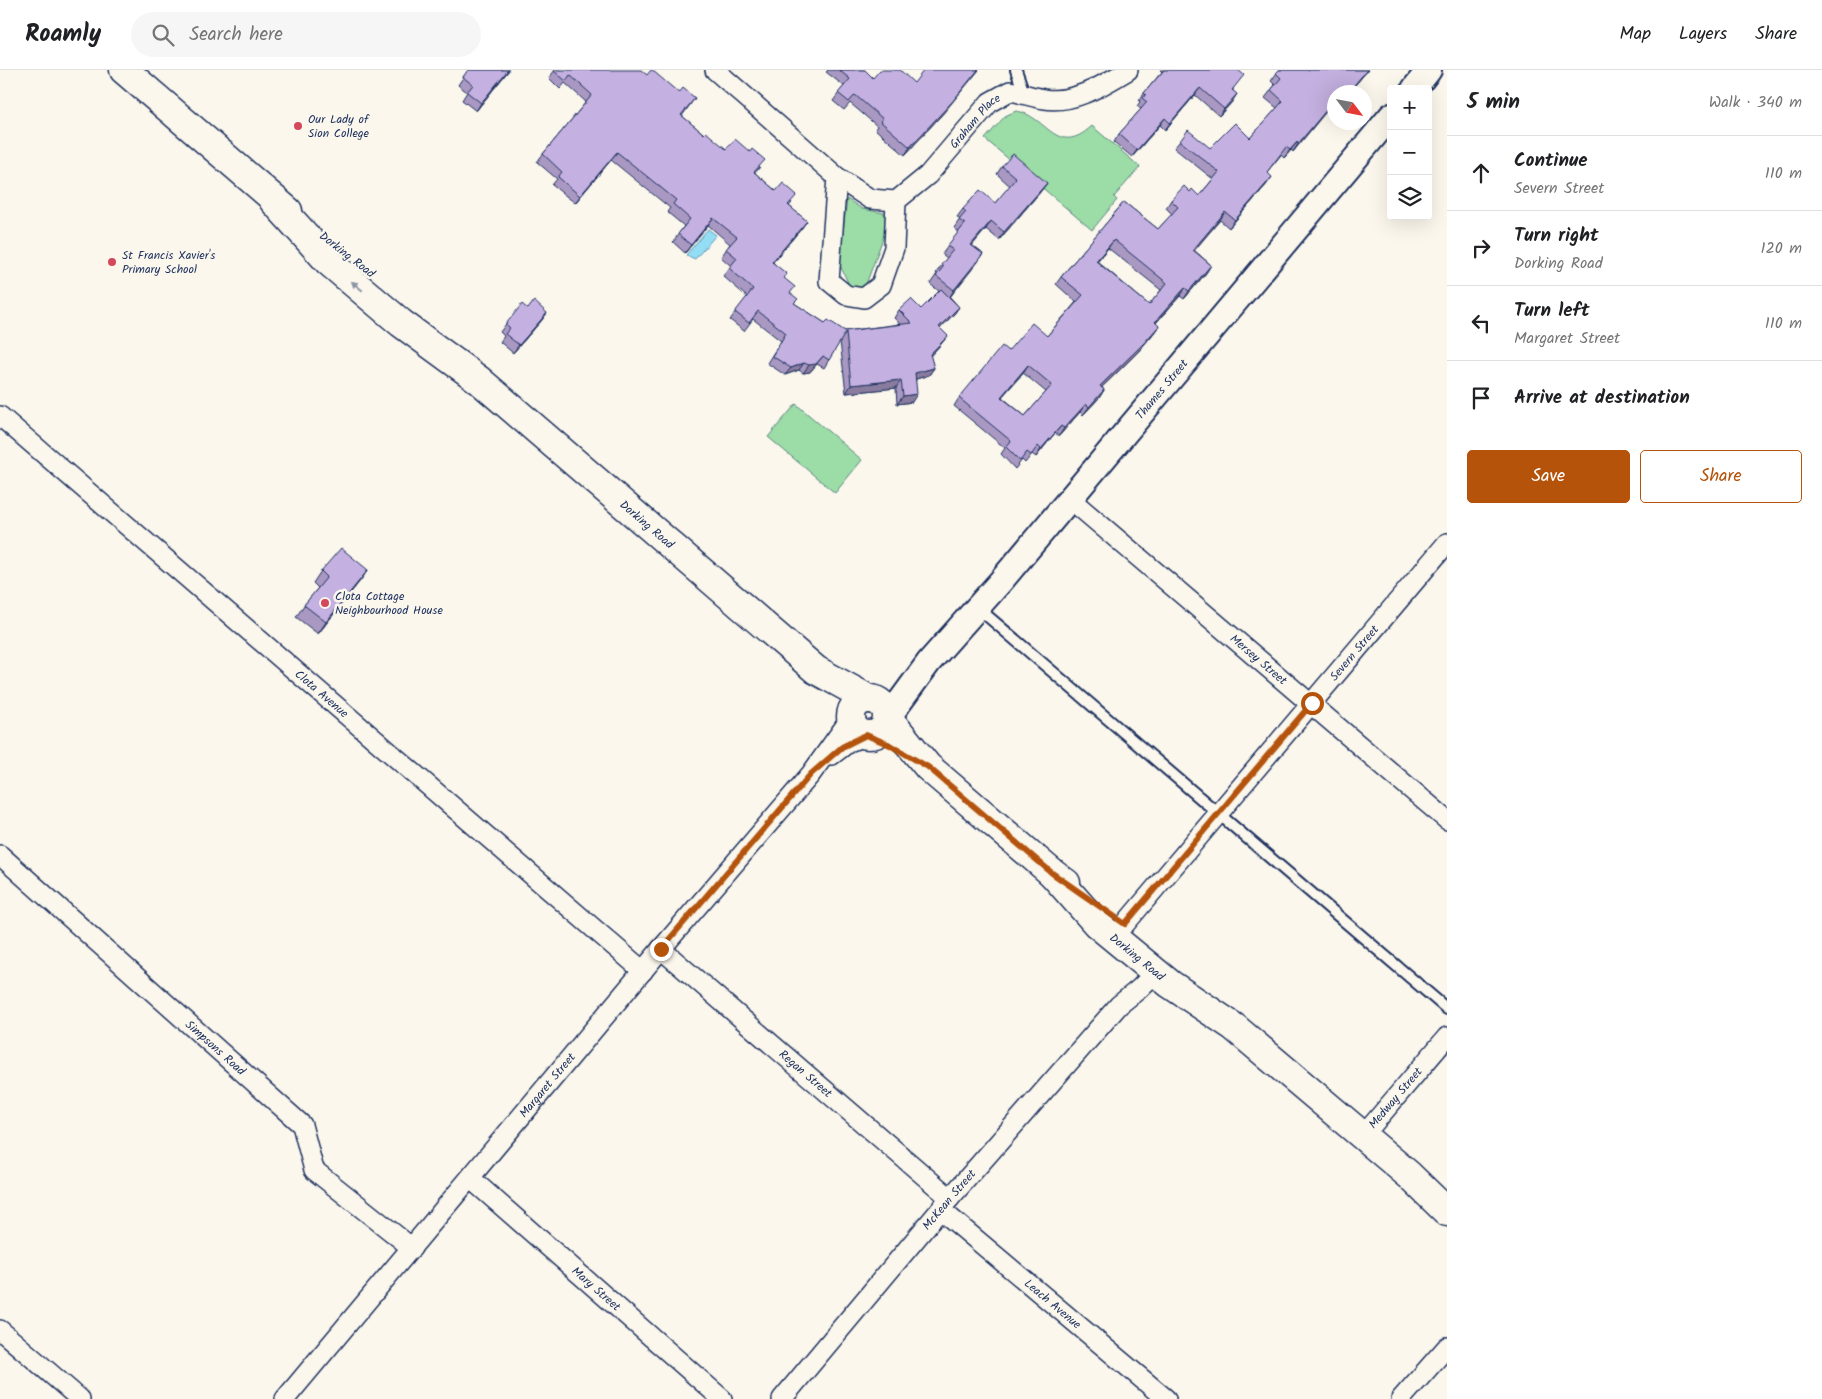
<!DOCTYPE html>
<meta charset="utf-8">
<style>
:root{--surface:#fff;--page:#f6f6f6;--text:#202124;--muted:#757577;--line:#e0e0e0;--accent:#b45309}
body{margin:0;font-family:Kalam,sans-serif;background:var(--page);color:var(--text)}
.controls{position:absolute;right:15px;top:15px;display:grid;overflow:hidden;border-radius:5px;box-shadow:0 5px 20px #0002}
.controls button{width:45px;height:45px;display:grid;place-items:center;padding:0;border:0;border-bottom:1px solid var(--line);background:var(--surface);color:var(--text);font:25px sans-serif}
.compass{position:absolute;left:1327px;top:15px;width:45px;height:45px;border-radius:50%;background:var(--surface);box-shadow:0 5px 20px #0002;rotate:122deg}
.stop{position:absolute;width:15px;height:15px;margin:-11px;border:4px solid #b45309;border-radius:50%;background:#fff}
.stop.end{background:#b45309;border-color:#fff;box-shadow:0 1px 5px #0008}
.list{margin:0;padding:0;list-style:none}
h2{display:flex;justify-content:space-between;align-items:center;height:65px;margin:0;padding:0 20px;font-size:21px}
h2 small{font-size:16px;font-weight:400;color:var(--muted)}
.list li{display:grid;grid-template-columns:32px 1fr auto;gap:15px;align-items:center;box-sizing:border-box;height:75px;padding:0 20px;border-top:1px solid var(--line)}
.list b{display:block;font-size:19px;white-space:nowrap}
.list p{margin:0;font-size:16px;white-space:nowrap;color:var(--muted)}
.list em{font-size:16px;font-style:normal;color:var(--muted)}
.actions{display:flex;gap:10px;padding:15px 20px}
.actions a{flex:1;padding:11px 0;border:1px solid var(--accent);border-radius:5px;text-align:center;font-size:18px;color:var(--accent)}
.actions .main{background:var(--accent);color:#fff}
.icon{flex:none;width:28px;height:28px;fill:none;stroke:currentColor;stroke-width:2;stroke-linecap:round;stroke-linejoin:round}
.map{position:relative;flex:none;width:1447px;height:1329px;overflow:hidden}
header{display:flex;align-items:center;gap:30px;box-sizing:border-box;height:70px;padding:0 25px;background:var(--surface);border-bottom:1px solid var(--line)}
header strong{font-size:24px}
nav{display:flex;gap:28px;margin-inline-start:auto;font-size:18px}
.search{width:350px;height:45px;background:var(--page);display:flex;align-items:center;gap:12px;box-sizing:border-box;padding:0 18px;border-radius:28px;color:var(--muted);font-size:19px}
main{display:flex}
aside{flex:1;background:var(--surface)}
.map>svg:first-child{display:block}
.green{fill:#9cdca6;stroke:#5c8682}
.water{fill:#93ddf5;stroke:#6397b9}
.lines{fill:none;stroke-linecap:round;stroke-linejoin:round}
.service-casing{stroke:#1b2f5e;stroke-width:14}
.minor-casing{stroke:#1b2f5e;stroke-width:22}
.tertiary-casing{stroke:#1b2f5e;stroke-width:28}
.secondary-casing{stroke:#1b2f5e;stroke-width:31}
.service{stroke:#fbf7ec;stroke-width:10}
.minor{stroke:#fbf7ec;stroke-width:19}
.tertiary{stroke:#fbf7ec;stroke-width:24}
.secondary{stroke:#fbf7ec;stroke-width:28}
.wall{fill:#a998c2;stroke:#1b2f5e;fill-rule:evenodd}
.shaded-wall{fill:#8a7c9e;stroke:#1b2f5e}
.building{fill:#c5b1e1;stroke:#1b2f5e;fill-rule:evenodd}
.oneway{fill:#8b93a5}
.route{stroke:#b45309;stroke-width:6}
.poi-dot{fill:#d1495b;stroke:#fbf7ec;stroke-width:2}
.labels{text-anchor:middle;dominant-baseline:central;stroke-width:5;stroke-linejoin:round;paint-order:stroke}
.poi-label{font-size:12px;fill:#1b2f5e;stroke:#fbf7ec;text-anchor:start}
.street-label{font-size:12px;fill:#1b2f5e;stroke:#fbf7ec}
</style>
<header>
<strong>Roamly</strong>
<div class="search"><svg class="icon" aria-label="search" viewBox="0 0 24 24"><circle cx="10" cy="10" r="6"/><path d="M15 15l6 6"/></svg>Search here</div>
<nav><a>Map</a><a>Layers</a><a>Share</a></nav>
</header>
<main>
<div class="map">
<svg width="1447" height="1329" viewBox="0 0 1447 1329">
<rect width="100%" height="100%" fill="#fbf7ec"/>
<filter id="ink" filterUnits="userSpaceOnUse"><feTurbulence type="fractalNoise" baseFrequency=".02" numOctaves="2"/><feDisplacementMap in="SourceGraphic" scale="10" xChannelSelector="R" yChannelSelector="G"/><feConvolveMatrix kernelMatrix="1 2 1 2 8 2 1 2 1" color-interpolation-filters="sRGB"/></filter>
<g filter="url(#ink)">
<path class="green" d="M 1016,41 C 1047,45 1056,89 1092,56 L 1140,97 L 1114,127 L 1117,130 L 1092,160 L 985,69 L 1005,46 Z
M 847,129 L 862,139 L 889,144 L 890,149 L 865,217 L 857,219 L 850,217 L 839,193 Z
M 796,334 L 862,390 L 835,423 L 768,367 Z"/>
<path class="water" d="M 708,159 L 716,165 L 695,189 L 686,185 Z"/>
<g class="lines">
<defs>
<path id="service" d="M 1016,0 L 1024,23
M 978,538 L 1447,939"/>
<g id="minor">
<path id="s1" d="M 715,0 L 837,107 L 870,129 L 896,131 L 928,105 L 990,32 L 1010,21 C 1021,23 1032,27 1044,29 C 1074,34 1103,15 1128,0"/>
<path d="M 837,107 L 829,211 L 846,225 L 864,228 L 881,215 L 894,178 L 896,131"/>
<path id="s2" d="M 0,346 L 643,901"/>
<path id="s3" d="M 1069,428 L 1447,750"/>
<path d="M 832,685 L 849,672 L 866,665"/>
<path id="s4" d="M 0,785 L 302,1055 L 314,1100 L 412,1178"/>
<path id="s5" d="M 1125,854 L 1447,473"/>
<path id="s6" d="M 661,879 L 950,1128"/>
<path id="s7" d="M 1363,1066 L 1447,967"/>
<path id="s8" d="M 470,1108 L 722,1329"/>
<path id="s9" d="M 941,1140 L 1166,1329"/>
<path d="M 0,1260 L 80,1329"/>
<path id="s10" d="M 285,1329 L 661,879 L 811,704 L 851,648"/>
<path id="s11" d="M 782,1329 L 950,1128 L 1119,935 L 1139,919 L 1156,902"/>
<path d="M 1401,1329 L 1447,1277"/>
</g>
<g id="tertiary">
<path d="M 1414,19 L 1429,0"/>
<path id="s12" d="M 888,648 L 929,592 L 1001,511 L 1391,46"/>
</g>
<g id="secondary">
<path d="M 124,0 L 288,141"/>
<path id="s13" d="M 273,130 L 329,192 L 401,253 L 479,310 L 816,600 L 869,629"/>
<circle cx="869" cy="647" r="18"/>
<path d="M 888,648 L 928,697 L 1052,803 L 1066,813"/>
<path id="s14" d="M 1052,803 L 1097,854 L 1170,914 L 1234,957 L 1409,1105 L 1447,1142"/>
</g>
</defs>
<use href="#service" class="service-casing"/>
<use href="#minor" class="minor-casing"/>
<use href="#tertiary" class="tertiary-casing"/>
<use href="#secondary" class="secondary-casing"/>
<use href="#service" class="service"/>
<use href="#minor" class="minor"/>
<use href="#tertiary" class="tertiary"/>
<use href="#secondary" class="secondary"/>
</g>
<path class="wall" d="M 468,0 L 509,0 L 476,41 L 462,30 L 467,22 L 458,15 Z
M 555,0 L 647,5 L 679,23 L 695,28 L 682,46 L 704,64 L 726,79 L 760,97 L 755,103 L 776,121 L 792,133 L 789,136 L 807,151 L 801,159 L 773,192 L 784,208 L 794,233 L 825,253 L 845,261 L 900,254 L 894,248 L 899,240 L 921,239 L 939,221 L 930,214 L 937,204 L 936,203 L 947,188 L 942,184 L 959,162 L 954,158 L 960,149 L 957,147 L 963,139 L 995,133 L 1010,116 L 997,104 L 1002,96 L 1047,113 L 1041,121 L 999,170 L 986,159 L 972,175 L 983,184 L 950,227 L 959,237 L 954,244 L 940,258 L 942,273 L 930,286 L 934,298 L 929,305 L 916,309 L 912,332 L 897,334 L 896,318 L 846,323 L 840,271 L 824,298 L 817,294 L 810,302 L 803,303 L 799,300 L 785,305 L 767,293 L 781,271 L 753,249 L 744,261 L 730,250 L 747,227 L 723,206 L 731,196 L 721,187 L 730,174 L 708,155 L 685,183 L 673,172 L 684,156 L 667,142 L 670,138 L 611,90 L 575,133 L 552,115 L 557,109 L 537,92 L 543,84 L 586,32 L 565,13 L 560,19 L 549,8 Z
M 828,0 L 865,0 L 873,8 L 946,40 L 905,85 L 875,59 L 877,56 L 850,33 L 844,40 L 833,31 L 844,16 L 826,2 Z
M 1160,0 L 1238,0 L 1233,20 L 1232,32 L 1219,46 L 1195,25 L 1165,60 L 1160,55 L 1132,87 L 1114,72 L 1119,64 L 1141,39 L 1137,36 L 1140,32 L 1139,31 L 1144,23 L 1160,4 L 1162,2 Z
M 1279,0 L 1368,0 L 1349,22 L 1334,22 L 1293,82 L 1291,80 L 1284,88 L 1281,85 L 1267,102 L 1267,114 L 1229,158 L 1220,150 L 1194,180 L 1211,195 L 1206,203 L 1184,229 L 1180,226 L 1156,253 L 1159,256 L 1153,264 L 1138,282 L 1102,317 L 1104,320 L 1099,328 L 1083,345 L 1080,342 L 1059,366 L 1055,363 L 1036,387 L 1032,384 L 1025,393 L 1022,390 L 1015,399 L 1001,384 L 1005,378 L 954,336 L 959,328 L 1008,281 L 1047,266 L 1076,232 L 1056,214 L 1061,207 L 1124,132 L 1158,159 L 1172,144 L 1166,138 L 1171,130 L 1190,122 L 1199,126 L 1213,109 L 1174,78 L 1180,71 L 1210,78 L 1250,68 L 1277,38 L 1265,28 L 1275,15 L 1271,11 ZM 1108,178 L 1161,220 L 1149,235 L 1097,191 ZM 1023,303 L 1046,322 L 1025,346 L 1002,327 Z
M 528,239 L 547,243 L 542,250 L 513,283 L 500,272 L 504,266 L 500,262 L 506,254 Z
M 368,500 L 360,511 L 318,564 L 296,547 L 304,535 L 318,518 L 313,513 L 321,501 Z"/>
<path class="shaded-wall" d="M 508,0 L 509,0 L 476,41 L 481,33 Z
M 978,0 L 979,0 L 946,40 L 905,85 L 910,77 Z
M 1367,0 L 1368,0 L 1349,22 L 1348,22 Z
M 1200,18 L 1195,25 L 1165,60 L 1170,53 Z
M 1237,24 L 1232,32 L 1219,46 L 1224,39 Z
M 1334,31 L 1334,32 L 1293,82 L 1298,74 Z
M 1165,48 L 1160,55 L 1132,87 L 1137,80 Z
M 1297,72 L 1291,80 L 1284,88 L 1290,80 Z
M 617,82 L 611,90 L 575,133 L 580,126 Z
M 1272,107 L 1267,114 L 1229,158 L 1235,150 Z
M 1047,113 L 1041,121 L 999,170 L 1004,162 Z
M 1225,142 L 1220,150 L 1188,188 L 1193,180 Z
M 713,148 L 708,155 L 685,183 L 691,175 Z
M 807,151 L 801,159 L 766,199 L 772,192 Z
M 991,151 L 986,159 L 966,183 L 971,175 Z
M 1114,170 L 1108,178 L 1091,199 L 1096,191 Z
M 983,184 L 978,192 L 949,228 L 954,220 Z
M 1211,195 L 1206,203 L 1184,229 L 1189,221 Z
M 1185,218 L 1180,226 L 1149,260 L 1155,252 Z
M 959,237 L 954,244 L 934,265 L 939,257 Z
M 547,243 L 542,250 L 513,283 L 519,275 Z
M 1159,256 L 1153,264 L 1138,282 L 1095,324 L 1100,316 Z
M 948,266 L 942,273 L 925,292 L 930,284 Z
M 823,286 L 810,302 L 803,303 L 809,295 Z
M 804,293 L 799,300 L 785,305 L 791,298 Z
M 1028,295 L 1023,303 L 995,334 L 1001,327 Z
M 934,298 L 929,305 L 910,311 L 915,303 Z
M 901,310 L 896,318 L 846,323 L 851,315 Z
M 1104,320 L 1099,328 L 1083,345 L 1089,337 Z
M 917,324 L 912,332 L 897,334 L 903,326 Z
M 1086,334 L 1080,342 L 1059,366 L 1064,358 Z
M 1061,356 L 1055,363 L 1036,387 L 1041,379 Z
M 368,500 L 360,511 L 318,564 L 326,552 Z"/>
<path class="building" d="M 468,0 L 508,0 L 481,33 L 467,22 L 473,15 L 463,7 Z
M 555,0 L 641,0 L 647,5 L 651,0 L 652,0 L 679,23 L 683,18 L 695,28 L 681,45 L 704,64 L 706,62 L 726,79 L 735,69 L 750,82 L 752,79 L 765,90 L 754,102 L 776,121 L 783,113 L 797,125 L 788,135 L 807,151 L 772,192 L 787,204 L 784,208 L 795,217 L 790,223 L 798,229 L 794,233 L 825,253 L 828,250 L 845,261 L 912,253 L 899,240 L 911,229 L 921,239 L 941,219 L 959,237 L 939,257 L 948,266 L 930,284 L 934,298 L 915,303 L 917,324 L 903,326 L 901,310 L 851,315 L 846,262 L 829,290 L 823,286 L 816,294 L 809,295 L 804,293 L 791,298 L 772,286 L 786,263 L 758,241 L 749,253 L 735,242 L 753,219 L 729,198 L 737,188 L 726,179 L 737,167 L 713,148 L 691,175 L 678,164 L 690,149 L 673,134 L 676,130 L 617,82 L 580,126 L 558,107 L 562,102 L 543,84 L 592,25 L 570,5 L 566,11 L 554,1 Z
M 839,0 L 865,0 L 873,8 L 880,0 L 900,0 L 914,13 L 924,0 L 978,0 L 952,32 L 910,77 L 880,51 L 883,49 L 855,25 L 849,32 L 838,23 L 850,9 Z
M 1164,0 L 1238,0 L 1244,5 L 1232,20 L 1237,24 L 1224,39 L 1200,18 L 1170,53 L 1165,48 L 1137,80 L 1119,64 L 1147,32 L 1142,28 L 1146,25 L 1144,23 Z
M 1279,0 L 1367,0 L 1350,20 L 1346,17 L 1341,22 L 1334,22 L 1334,31 L 1298,74 L 1297,72 L 1290,80 L 1286,77 L 1267,102 L 1272,107 L 1235,150 L 1225,142 L 1193,180 L 1211,195 L 1189,221 L 1185,218 L 1177,227 L 1155,252 L 1159,256 L 1143,274 L 1100,316 L 1104,320 L 1089,337 L 1086,334 L 1064,358 L 1061,356 L 1041,379 L 1038,376 L 1031,385 L 1027,382 L 1020,391 L 1006,377 L 1011,371 L 959,328 L 1002,276 L 1008,281 L 1032,253 L 1047,266 L 1083,225 L 1061,207 L 1124,132 L 1158,159 L 1178,137 L 1171,130 L 1184,116 L 1190,122 L 1192,119 L 1199,126 L 1219,102 L 1180,71 L 1188,60 L 1210,78 L 1235,53 L 1250,68 L 1283,31 L 1271,20 L 1281,8 L 1276,3 ZM 1114,170 L 1167,213 L 1149,235 L 1096,191 ZM 1028,295 L 1052,315 L 1025,346 L 1001,327 Z
M 1013,84 L 1047,113 L 1004,162 L 991,151 L 971,175 L 983,184 L 954,220 L 936,206 L 943,197 L 941,195 L 953,180 L 947,176 L 965,154 L 959,150 L 966,142 L 963,139 L 980,120 L 995,133 L 1016,108 L 1002,96 Z
M 534,231 L 547,243 L 519,275 L 505,264 L 510,258 L 506,254 L 522,234 L 528,239 Z
M 341,478 L 368,500 L 326,552 L 304,535 L 327,507 L 321,501 Z"/>
<defs><path id="oneway-solid" d="M-6-.8H1V-3.2L6.5 0L1 3.2V.8H-6Z" transform="scale(1.25)"/></defs>
<use class="oneway" href="#oneway-solid" transform="translate(357 216) rotate(-140)"/>
</g>
<g class="lines" filter="url(#ink)">
<path class="route" d="M 661,879 L 811,704 L 842,677 L 866,665 L 888,674 L 928,697 L 1052,803 L 1125,854 L 1312,633"/>
</g>
<g class="poi-dot">
<circle cx="298" cy="56" r="5"/>
<circle cx="112" cy="192" r="5"/>
<circle cx="325" cy="533" r="5"/>
</g>
<g class="labels">
<g class="poi-label">
<text x="308" y="49">Our Lady of<tspan x="308" dy="14">Sion College</tspan></text>
<text x="122" y="185">St Francis Xavier's<tspan x="122" dy="14">Primary School</tspan></text>
<text x="335" y="526">Clota Cottage<tspan x="335" dy="14">Neighbourhood House</tspan></text>
</g>
<g class="street-label">
<text stroke="none"><textPath href="#s1" startOffset="341">Graham Place</textPath></text>
<text transform="translate(347 185) rotate(38)">Dorking Road</text>
<text stroke="none"><textPath href="#s12" startOffset="428">Thames Street</textPath></text>
<text stroke="none"><textPath href="#s13" startOffset="496">Dorking Road</textPath></text>
<text stroke="none"><textPath href="#s5" startOffset="355">Severn Street</textPath></text>
<text stroke="none"><textPath href="#s3" startOffset="249">Mersey Street</textPath></text>
<text stroke="none"><textPath href="#s2" startOffset="425">Clota Avenue</textPath></text>
<text stroke="none"><textPath href="#s14" startOffset="120">Dorking Road</textPath></text>
<text stroke="none"><textPath href="#s4" startOffset="289">Simpsons Road</textPath></text>
<text stroke="none"><textPath href="#s6" startOffset="191">Regan Street</textPath></text>
<text stroke="none"><textPath href="#s10" startOffset="409">Margaret Street</textPath></text>
<text stroke="none"><textPath href="#s7" startOffset="50">Medway Street</textPath></text>
<text stroke="none"><textPath href="#s11" startOffset="260">McKean Street</textPath></text>
<text stroke="none"><textPath href="#s8" startOffset="168">Mary Street</textPath></text>
<text stroke="none"><textPath href="#s9" startOffset="146">Leach Avenue</textPath></text>
</g>
</g>
</svg>
<div class="controls">
<button>+</button>
<button>−</button>
<button><svg class="icon" aria-label="layers" viewBox="0 0 24 24"><path d="M12 4l9 5-9 5-9-5zM3 14l9 5 9-5"/></svg></button>
</div>
<svg class="compass" viewBox="-18 -18 36 36"><path d="M0-13l5 13h-10z" fill="#e53935"/><path d="M0 13l5-13h-10z" fill="#757577"/></svg>
<div class="stop" style="left:1312px;top:633px"></div>
<div class="stop end" style="left:661px;top:879px"></div>
</div>
<aside>
<h2>5 min<small>Walk · 340 m</small></h2>
<ul class="list">
<li><svg class="icon" aria-label="ahead" viewBox="0 0 24 24"><path d="M12 20V5M6 11l6-6 6 6"/></svg><div><b>Continue</b><p>Severn Street</p></div><em>110 m</em></li>
<li><svg class="icon" aria-label="right" viewBox="0 0 24 24"><path d="M7 20v-9h11M14 6l5 5-5 5"/></svg><div><b>Turn right</b><p>Dorking Road</p></div><em>120 m</em></li>
<li><svg class="icon" aria-label="left" viewBox="0 0 24 24"><path d="M17 20v-9H6M10 6l-5 5 5 5"/></svg><div><b>Turn left</b><p>Margaret Street</p></div><em>110 m</em></li>
<li><svg class="icon" aria-label="arrive" viewBox="0 0 24 24"><path d="M6 21V4h12l-3 4 3 4H6"/></svg><div><b>Arrive at destination</b></div></li>
</ul>
<div class="actions"><a class="main">Save</a><a>Share</a></div>
</aside>
</main>
